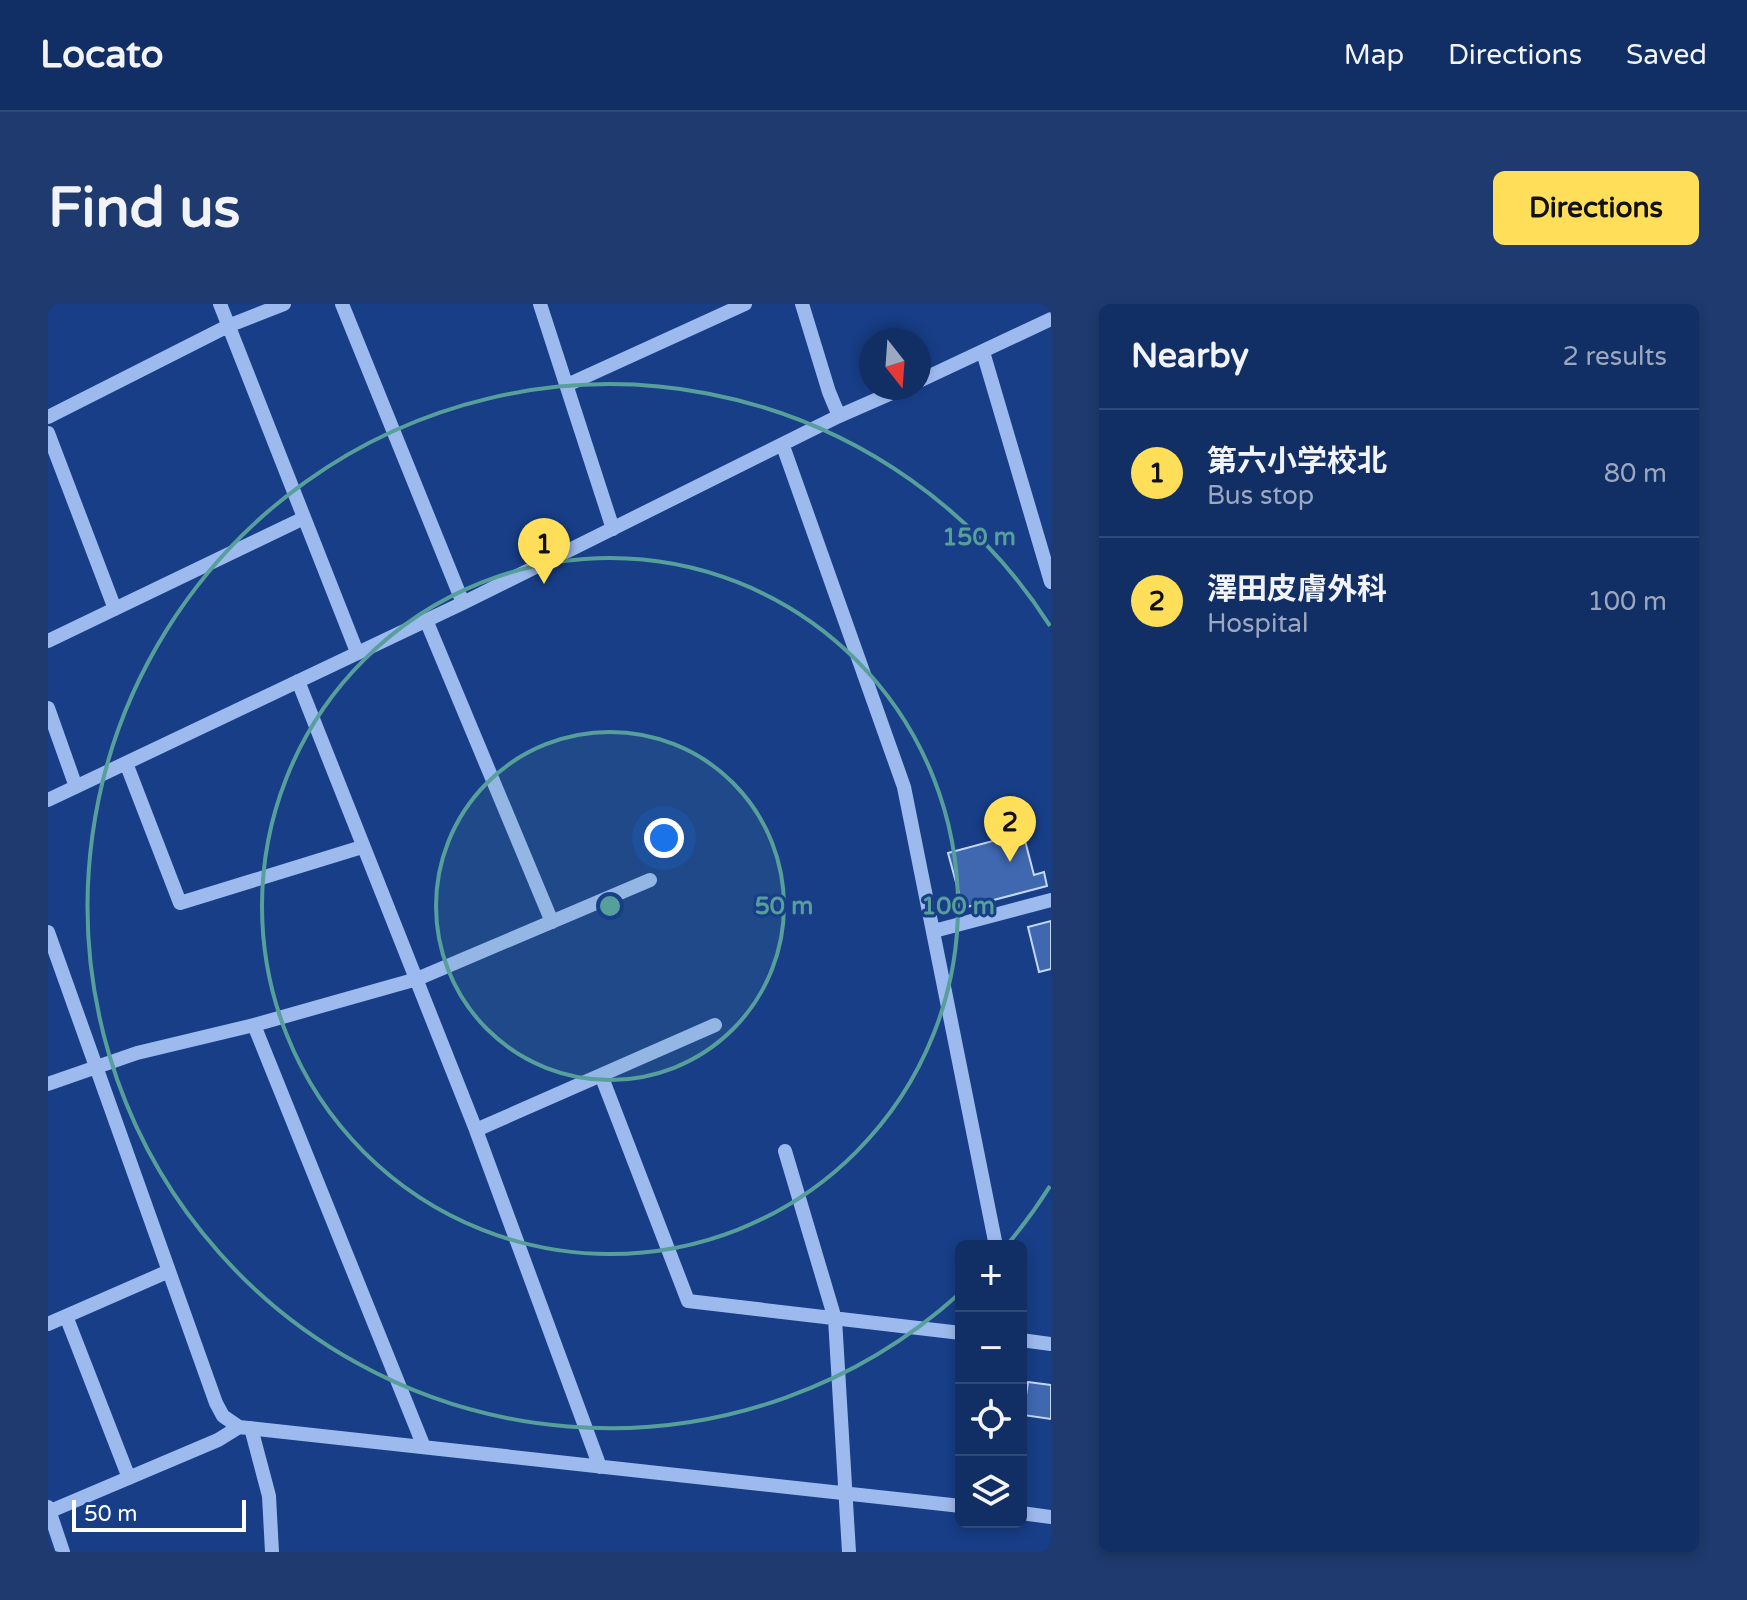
<!DOCTYPE html>
<meta charset="utf-8">
<style>
:root{--surface:#112e65;--page:#1e3a6e;--text:#f1f3f6;--muted:#9ca8bf;--line:#304a79;--accent:#ffde5a}
body{margin:0;font-family:"Varela Round","Noto Sans JP",sans-serif;background:var(--page);color:var(--text)}
.controls{position:absolute;right:24px;bottom:24px;display:grid;overflow:hidden;border-radius:12px;box-shadow:0 4px 12px #0003}
.controls button{width:72px;height:72px;display:grid;place-items:center;padding:0;border:0;border-bottom:2px solid var(--line);background:var(--surface);color:var(--text);font:40px sans-serif}
.compass{position:absolute;left:811px;top:24px;width:72px;height:72px;border-radius:50%;background:var(--surface);box-shadow:0 4px 12px #0003;rotate:163deg}
.scale{position:absolute;left:24px;bottom:20px;width:174px;box-sizing:border-box;padding-left:8px;border:4px solid #fff;border-top:0;font-size:22px;line-height:28px;white-space:nowrap;color:#fff;-webkit-text-stroke:6px #173e87;paint-order:stroke}
.you{position:absolute;left:616px;top:534px;width:28px;height:28px;margin:-20px;border:6px solid #fff;border-radius:50%;background:#1a73e8;box-shadow:0 0 0 12px #1a73e833}
.badge{display:grid;place-items:center;width:52px;height:52px;border-radius:50%;background:var(--accent);color:#111;font-size:26px;font-weight:700}
.pin{position:absolute;translate:-50% -66px;filter:drop-shadow(0 2px 4px #0008)}
.pin::after{content:'';position:absolute;top:42px;width:28px;height:24px;background:inherit;clip-path:polygon(0 0,100% 0,50% 100%)}
.list{margin:0;padding:0;list-style:none}
h2{display:flex;justify-content:space-between;align-items:center;height:104px;margin:0;padding:0 32px;font-size:34px}
h2 small{font-size:26px;font-weight:400;color:var(--muted)}
.list li{display:grid;grid-template-columns:52px 1fr auto;gap:24px;align-items:center;box-sizing:border-box;height:128px;padding:0 32px;border-top:2px solid var(--line)}
.list b{display:block;font-size:30px;white-space:nowrap}
.list p{margin:0;font-size:26px;white-space:nowrap;color:var(--muted)}
.list em{font-size:26px;font-style:normal;color:var(--muted)}
.icon{flex:none;width:44px;height:44px;fill:none;stroke:currentColor;stroke-width:2;stroke-linecap:round;stroke-linejoin:round}
.map{position:relative;flex:none;width:1003px;height:1248px;overflow:hidden;border-radius:12px}
header{display:flex;align-items:center;gap:48px;box-sizing:border-box;height:112px;padding:0 40px;background:var(--surface);border-bottom:2px solid var(--line)}
header strong{font-size:38px}
nav{display:flex;gap:44px;margin-inline-start:auto;font-size:28px}
.intro{display:flex;align-items:center;justify-content:space-between;box-sizing:border-box;height:192px;padding:0 48px}
h1{margin:0;font-size:56px}
.button{padding:20px 36px;border-radius:12px;background:var(--accent);color:#111;font-size:28px;font-weight:700}
main{display:flex;gap:48px;padding:0 48px}
aside{flex:1;background:var(--surface);border-radius:12px;box-shadow:0 4px 12px #0003}
.map>svg:first-child{display:block}
.building{fill:#3f68b1;stroke:#c3d7fa;stroke-width:2}
.lines{fill:none;stroke-linecap:round;stroke-linejoin:round}
.minor{stroke:#9dbaee;stroke-width:14}
.ring{fill:none;stroke:#579f9a;stroke-width:4}
.centre{fill:#579f9a;stroke:#173e87;stroke-width:4}
.ring-label{font-size:24px;text-anchor:middle;font-weight:bold;fill:#579f9a;stroke:#173e87;stroke-width:6;stroke-linejoin:round;paint-order:stroke}
</style>
<header>
<strong>Locato</strong>
<nav><a>Map</a><a>Directions</a><a>Saved</a></nav>
</header>
<div class="intro"><h1>Find us</h1><a class="button">Directions</a></div>
<main>
<div class="map">
<svg width="1003" height="1248" viewBox="0 0 1003 1248">
<rect width="100%" height="100%" fill="#173e87"/>
<path class="building" d="M 975,529 L 986,571 L 996,568 L 999,582 L 915,604 L 900,549 Z
M 1003,617 L 1003,665 L 991,668 L 980,623 Z
M 980,1078 L 1003,1081 L 1003,1115 L 975,1111 Z"/>
<g class="lines">
<path class="minor" d="M 172,0 L 309,348
M 294,0 L 415,299
M 492,0 L 565,225
M 754,0 L 781,88 L 791,112
M 935,48 L 1003,278
M 871,77 L 1003,15
M 519,81 L 697,0
M 0,113 L 180,22 L 236,0
M 0,129 L 67,305
M 735,142 L 856,483 L 948,942
M 378,316 L 504,618
M 0,337 L 256,214
M 250,377 L 428,826 L 552,1163
M 0,404 L 28,483
M 78,459 L 132,599 L 314,543
M 0,496 L 415,299 L 791,112 L 855,84
M 886,627 L 1003,596
M 0,628 L 168,1099 L 175,1112 L 191,1123 L 913,1202
M 553,771 L 640,997 L 913,1029
M 0,780 L 89,749 L 206,721
M 428,826 L 667,721
M 737,847 L 787,1015 L 801,1248
M 18,1012 L 81,1174
M 0,1020 L 121,967
M 973,1036 L 1003,1040
M 203,1124 L 221,1192 L 224,1248
M 376,1143 L 206,721 L 369,675 L 602,576
M 0,1203 L 15,1248
M 0,1208 L 170,1136 L 191,1123
M 973,1209 L 1003,1213"/>
</g>
<circle cx="562" cy="602" r="174" fill="#579f9a" fill-opacity=".12"/>
<g class="ring">
<circle cx="562" cy="602" r="174"/>
<circle cx="562" cy="602" r="348"/>
<path d="M1002 882A522 522 0 0 1 959 941M911 990A522 522 0 1 1 1002 322"/>
</g>
<circle cx="562" cy="602" r="12" class="centre"/>
<g class="ring-label">
<text x="931" y="241">150 m</text>
<text x="736" y="610">50 m</text>
<text x="910" y="610">100 m</text>
</g>
</svg>
<div class="controls">
<button>+</button>
<button>−</button>
<button><svg class="icon" aria-label="locate" viewBox="0 0 24 24"><circle cx="12" cy="12" r="6"/><path d="M12 2v4M12 18v4M2 12h4M18 12h4"/></svg></button>
<button><svg class="icon" aria-label="layers" viewBox="0 0 24 24"><path d="M12 4l9 5-9 5-9-5zM3 14l9 5 9-5"/></svg></button>
</div>
<svg class="compass" viewBox="-18 -18 36 36"><path d="M0-13l5 13h-10z" fill="#e53935"/><path d="M0 13l5-13h-10z" fill="#9ca8bf"/></svg>
<div class="scale">50 m</div>
<div class="you"></div>
<div class="pin badge" style="left:496px;top:280px">1</div>
<div class="pin badge" style="left:962px;top:558px">2</div>
</div>
<aside>
<h2>Nearby<small>2 results</small></h2>
<ul class="list">
<li><span class="badge">1</span><div><b>第六小学校北</b><p>Bus stop</p></div><em>80 m</em></li>
<li><span class="badge">2</span><div><b>澤田皮膚外科</b><p>Hospital</p></div><em>100 m</em></li>
</ul>
</aside>
</main>
